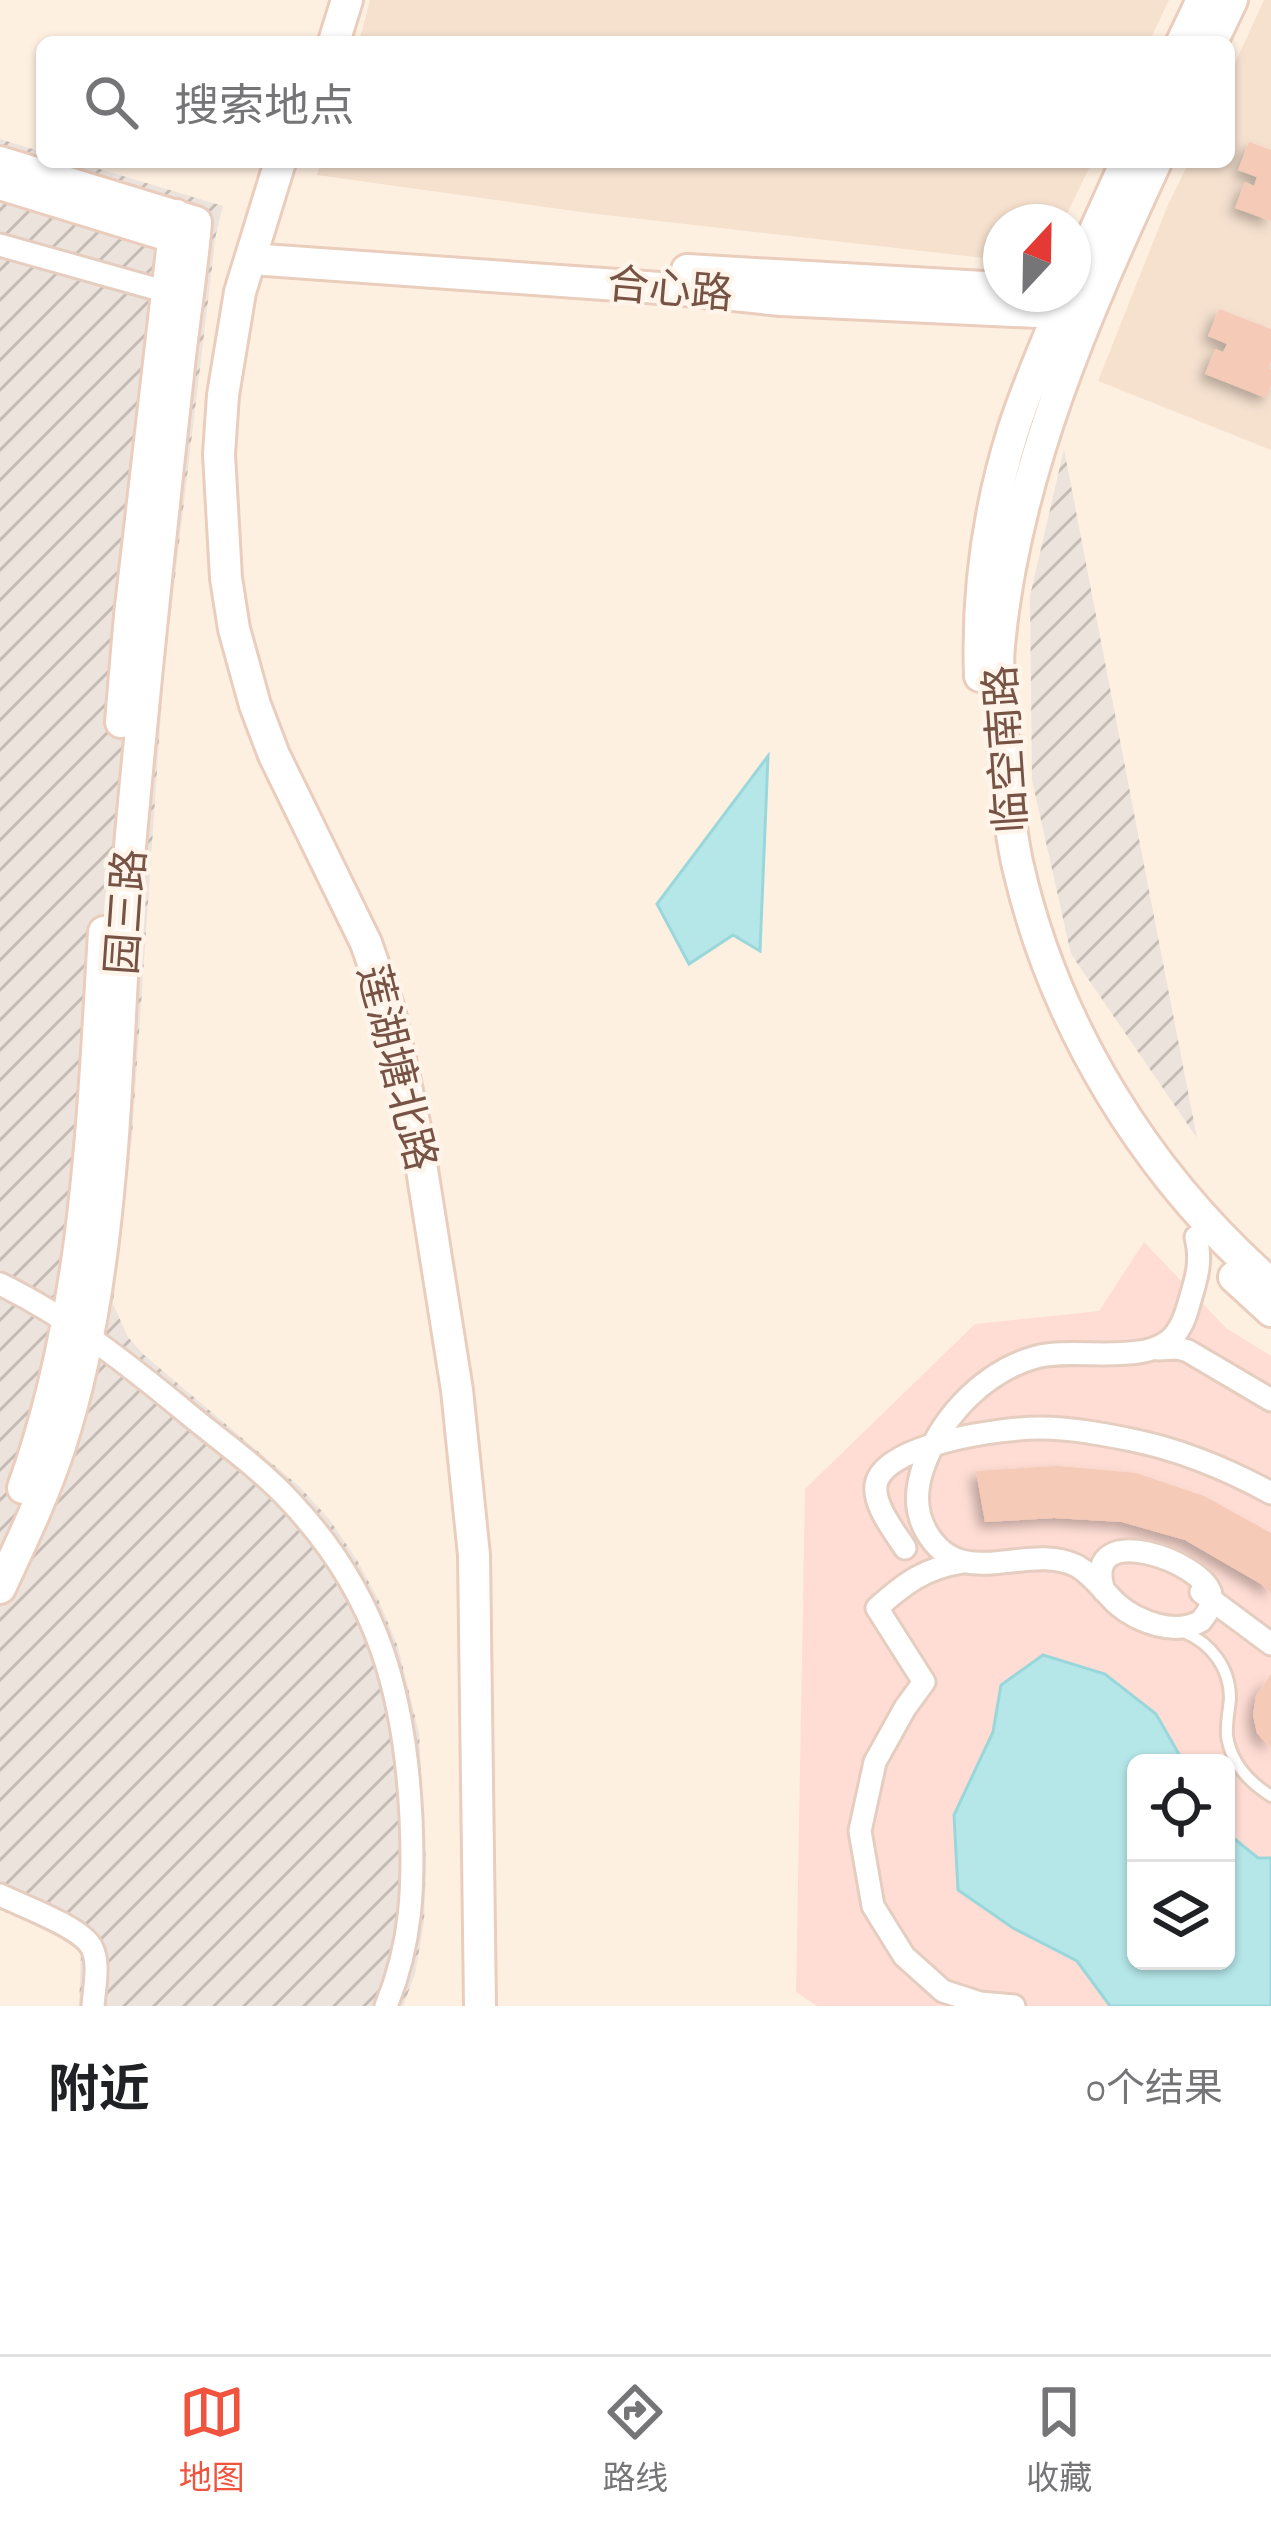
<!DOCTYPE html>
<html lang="zh">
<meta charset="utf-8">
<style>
:root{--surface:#fff;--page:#f6f6f6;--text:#202124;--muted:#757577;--line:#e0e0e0;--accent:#f0543e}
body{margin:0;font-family:"Alegreya Sans","Noto Sans SC",sans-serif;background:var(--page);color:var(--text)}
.controls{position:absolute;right:36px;bottom:36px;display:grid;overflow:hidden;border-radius:18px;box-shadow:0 3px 9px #0004}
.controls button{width:108px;height:108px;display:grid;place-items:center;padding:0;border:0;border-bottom:3px solid var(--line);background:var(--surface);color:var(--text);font:60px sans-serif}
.compass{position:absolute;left:983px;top:204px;width:108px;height:108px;border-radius:50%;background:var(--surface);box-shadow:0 3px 9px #0004;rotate:22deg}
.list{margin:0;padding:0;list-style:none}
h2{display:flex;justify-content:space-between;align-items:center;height:156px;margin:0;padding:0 48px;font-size:51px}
h2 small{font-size:39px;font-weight:400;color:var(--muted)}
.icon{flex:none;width:66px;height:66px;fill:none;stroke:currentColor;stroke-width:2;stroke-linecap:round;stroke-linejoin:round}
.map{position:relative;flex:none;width:1271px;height:2006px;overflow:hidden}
.search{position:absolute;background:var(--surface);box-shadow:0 3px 9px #0004;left:36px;right:36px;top:36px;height:132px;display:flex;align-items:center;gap:30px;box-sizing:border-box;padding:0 42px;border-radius:18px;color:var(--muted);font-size:45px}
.sheet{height:348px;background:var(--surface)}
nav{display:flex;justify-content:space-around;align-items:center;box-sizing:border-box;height:168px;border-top:3px solid var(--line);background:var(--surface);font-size:33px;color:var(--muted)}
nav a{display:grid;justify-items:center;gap:6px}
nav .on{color:var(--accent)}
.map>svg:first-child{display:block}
.residential{fill:#f6e1cf}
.commercial{fill:#ffddd4;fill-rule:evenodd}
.industrial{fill:url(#industrial-furrows)}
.water{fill:#b5e6e8;stroke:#9ad7db;stroke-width:3}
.building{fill:#f5cab7;filter:url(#shadow)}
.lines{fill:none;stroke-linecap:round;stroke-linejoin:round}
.lane-casing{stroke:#e5cdbf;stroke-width:16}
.street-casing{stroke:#e5cdbf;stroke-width:27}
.secondary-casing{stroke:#eacdbc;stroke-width:36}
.lane{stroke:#fff;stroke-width:10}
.street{stroke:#fff;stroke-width:21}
.secondary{stroke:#fff;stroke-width:30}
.labels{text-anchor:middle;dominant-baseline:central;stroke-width:9;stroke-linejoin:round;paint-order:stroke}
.street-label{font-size:42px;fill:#775346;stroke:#fff4e9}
</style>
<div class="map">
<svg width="1271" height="2006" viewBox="0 0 1271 2006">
<defs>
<pattern id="industrial-furrows" width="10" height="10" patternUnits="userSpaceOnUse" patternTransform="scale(3)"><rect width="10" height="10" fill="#ece3dd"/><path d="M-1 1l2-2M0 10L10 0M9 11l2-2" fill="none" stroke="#c4bbb5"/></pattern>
<filter id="shadow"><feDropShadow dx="-6" dy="6" stdDeviation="6" flood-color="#0004"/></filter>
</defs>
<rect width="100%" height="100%" fill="#fef0e1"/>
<path class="residential" d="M 370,0 L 1169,0 L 1149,42 L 359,42 Z
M 1264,0 L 1271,0 L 1271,450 L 1098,381 L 1167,207 L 1189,162 L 1229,162 L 1229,76 Z
M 321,162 L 1092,162 L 1063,222 L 1001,222 L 1001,260 L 588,213 L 317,175 Z"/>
<path class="commercial" d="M 1144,1242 L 1226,1328 L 1271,1356 L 1271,2006 L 817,2006 L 796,1992 L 805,1489 L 975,1324 L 1099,1311 ZM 1136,1763 L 1226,1763 L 1226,1961 L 1136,1961 Z"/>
<path class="industrial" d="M 0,139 L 42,152 L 42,162 L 76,162 L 223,206 L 216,234 L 164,669 L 132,1136 L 113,1304 L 128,1337 L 143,1354 L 300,1487 L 329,1519 L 357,1560 L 379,1601 L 398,1647 L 419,1733 L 426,1863 L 424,1922 L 415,1974 L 403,2006 L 79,2006 L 81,1952 L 73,1943 L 0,1907 Z
M 1064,449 L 1139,839 L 1197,1138 L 1071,954 L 1032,780 L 1030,596 Z"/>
<path class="water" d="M 768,756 L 760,951 L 733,935 L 689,964 L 657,904 Z
M 1043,1655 L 1105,1674 L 1156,1714 L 1184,1763 L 1136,1763 L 1136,1961 L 1226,1961 L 1226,1832 L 1258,1858 L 1271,1858 L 1271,2006 L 1110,2006 L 1077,1961 L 1013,1928 L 958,1890 L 954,1815 L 993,1732 L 1001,1685 Z"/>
<path class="building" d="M 1249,142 L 1271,150 L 1271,221 L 1235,208 L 1245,182 L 1254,186 L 1257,177 L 1238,170 Z
M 1219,309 L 1271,329 L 1271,362 L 1268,369 L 1271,370 L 1271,386 L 1266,398 L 1205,374 L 1215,349 L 1223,352 L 1227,344 L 1208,336 Z
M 1058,1466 L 1136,1473 L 1204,1496 L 1271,1533 L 1271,1593 L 1261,1584 L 1185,1540 L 1122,1522 L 1054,1518 L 985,1522 L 976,1471 Z
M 1271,1674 L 1271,1748 L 1257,1733 L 1253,1715 L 1256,1696 Z"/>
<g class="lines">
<defs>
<path id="lane" d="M 1184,1632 C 1211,1643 1230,1668 1230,1698 C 1229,1711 1226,1723 1227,1736 C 1231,1763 1249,1782 1271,1796"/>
<path id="street" d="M 0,245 L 167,292
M 0,1284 C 68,1317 129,1365 187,1413 C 222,1442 261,1469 291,1502 C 378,1595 405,1694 411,1818 C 414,1886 412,1943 386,2006
M 1158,1349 L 1178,1348 L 1188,1351 L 1271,1400
M 905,1548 C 895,1532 870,1502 877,1481 C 890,1443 1004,1428 1040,1428 C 1071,1428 1102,1434 1132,1440 C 1181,1450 1227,1469 1271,1493
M 963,1562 C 925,1568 905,1583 877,1608 L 924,1682 L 905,1708 L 875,1762 L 860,1831 L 873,1906 L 904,1956 L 943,1991 L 980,2003 L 1014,2006
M 1104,1591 C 1080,1516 1207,1563 1211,1595 C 1213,1605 1207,1614 1201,1621 C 1175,1636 1138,1622 1117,1604 C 1103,1591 1093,1575 1077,1566 C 1026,1541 961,1594 926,1531 C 913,1508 916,1484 926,1460 C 945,1413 986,1371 1036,1357 C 1075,1346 1151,1368 1176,1333 C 1184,1323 1187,1311 1190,1300 C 1197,1277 1202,1260 1196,1237
M 1201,1592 L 1271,1644
M 0,1895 C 22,1906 82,1927 92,1948 C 100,1964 94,1989 93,2006"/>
<path id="secondary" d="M 334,42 L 347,0
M 1182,42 L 1202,0
M 1212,42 L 1232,0
M 0,162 L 196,222 C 192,273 183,324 178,375 C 161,528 145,681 131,835 C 114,1034 122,1255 60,1446 C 44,1495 22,1541 0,1588
M 280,162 L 240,292 L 223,395 L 219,454 L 226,578 L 234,629 L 255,705 L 274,755 L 366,943 L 389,1009 L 416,1132 L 457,1390 L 474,1555 L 480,2006
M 1156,162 C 1085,315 1015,475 999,645 C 996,677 1001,712 1003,745 C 1006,784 1009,824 1017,862 C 1053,1024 1146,1175 1271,1284
M 0,184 L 189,242
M 250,259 L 674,289 L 781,300 L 1078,314
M 687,270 L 1001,288
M 1073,279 L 1126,162
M 980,676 C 977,592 988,511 1013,431 C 1028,384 1048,339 1067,294
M 121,722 L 130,615 L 176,215
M 1234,1277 L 1271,1311
M 23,1488 C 87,1310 93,1118 104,932"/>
</defs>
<use href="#lane" class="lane-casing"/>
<use href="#street" class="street-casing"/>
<use href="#secondary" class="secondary-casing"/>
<use href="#lane" class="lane"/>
<use href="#street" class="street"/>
<use href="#secondary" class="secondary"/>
</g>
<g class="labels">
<g class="street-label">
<text transform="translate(670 290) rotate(5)">合心路</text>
<text transform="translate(1007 749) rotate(-94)">临空南路</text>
<text transform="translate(127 912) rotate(-86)">园三路</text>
<text transform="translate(396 1068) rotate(76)">莲湖塘北路</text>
</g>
</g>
</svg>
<div class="controls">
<button><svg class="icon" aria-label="locate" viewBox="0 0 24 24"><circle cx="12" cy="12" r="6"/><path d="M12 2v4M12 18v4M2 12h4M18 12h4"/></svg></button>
<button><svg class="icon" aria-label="layers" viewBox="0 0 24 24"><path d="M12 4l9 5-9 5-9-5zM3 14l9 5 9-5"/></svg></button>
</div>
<svg class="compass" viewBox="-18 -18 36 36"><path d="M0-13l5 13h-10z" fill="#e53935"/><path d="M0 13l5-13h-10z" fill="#757577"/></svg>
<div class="search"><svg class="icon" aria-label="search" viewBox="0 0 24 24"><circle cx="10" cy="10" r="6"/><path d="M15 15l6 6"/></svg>搜索地点</div>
</div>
<section class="sheet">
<h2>附近<small>0个结果</small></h2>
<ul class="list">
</ul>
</section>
<nav>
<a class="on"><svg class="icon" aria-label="map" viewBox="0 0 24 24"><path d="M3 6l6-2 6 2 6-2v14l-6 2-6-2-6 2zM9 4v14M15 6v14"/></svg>地图</a>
<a><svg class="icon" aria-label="directions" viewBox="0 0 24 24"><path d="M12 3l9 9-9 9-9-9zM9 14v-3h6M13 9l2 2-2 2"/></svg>路线</a>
<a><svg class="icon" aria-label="saved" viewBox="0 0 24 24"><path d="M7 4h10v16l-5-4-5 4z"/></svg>收藏</a>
</nav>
